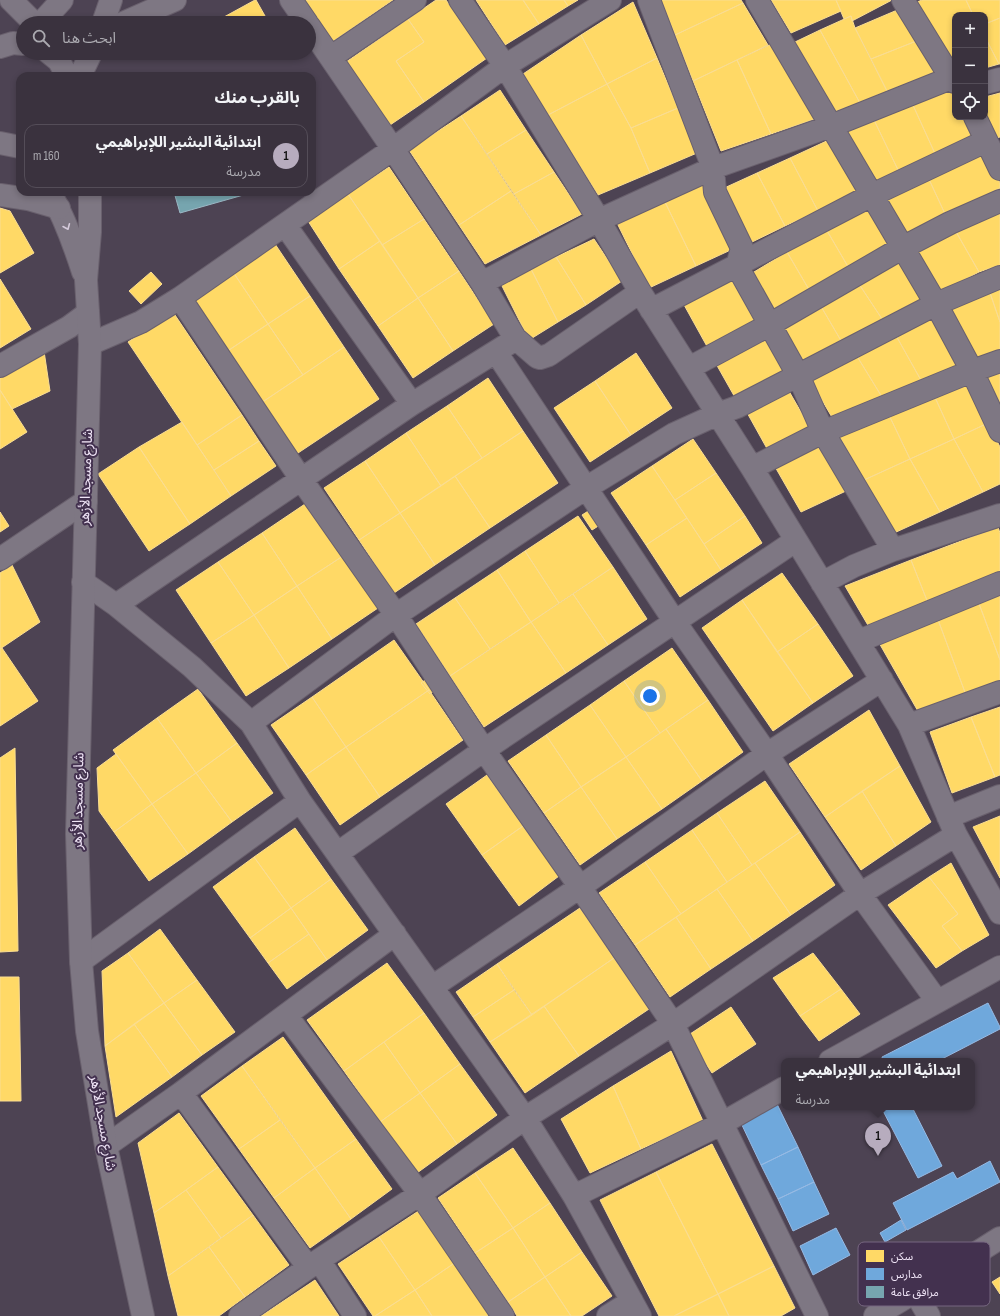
<!DOCTYPE html>
<html lang="ar">
<meta charset="utf-8">
<style>
:root{--surface:#3a323e;--page:#453e49;--text:#f1f3f6;--muted:#abaab0;--line:#544d58;--accent:#b7acbe}
body{margin:0;font-family:"Sofia Sans Condensed","Noto Sans Arabic",sans-serif;background:var(--page);color:var(--text);direction:rtl}
.controls{position:absolute;right:12px;top:12px;display:grid;overflow:hidden;border-radius:8px;box-shadow:0 2px 6px #0003}
.controls button{width:36px;height:36px;display:grid;place-items:center;padding:0;border:0;border-bottom:1px solid var(--line);background:var(--surface);color:var(--text);font:20px sans-serif}
.you{position:absolute;left:650px;top:696px;width:14px;height:14px;margin:-10px;border:3px solid #fff;border-radius:50%;background:#1a73e8;box-shadow:0 0 0 6px #1a73e833}
.badge{display:grid;place-items:center;width:26px;height:26px;border-radius:50%;background:var(--accent);color:#111;font-size:13px;font-weight:700}
.pin{position:absolute;translate:-50% -33px;filter:drop-shadow(0 1px 2px #0008)}
.pin::after{content:'';position:absolute;top:21px;width:14px;height:12px;background:inherit;clip-path:polygon(0 0,100% 0,50% 100%)}
.popup{position:absolute;left:781px;top:1058px;width:194px;height:52px;box-sizing:border-box;display:grid;place-content:center;border-radius:8px;background:var(--surface);filter:drop-shadow(0 1px 3px #0005);font-size:13px;white-space:nowrap;color:var(--muted)}
.popup b{font-size:15px;color:var(--text)}
.popup::after{content:'';position:absolute;left:50%;top:100%;margin-left:-8px;border:8px solid transparent;border-top-color:var(--surface)}
.list{margin:0;padding:0;list-style:none}
h2{display:flex;justify-content:space-between;align-items:center;height:52px;margin:0;padding:0 16px;font-size:17px}
h2 small{font-size:13px;font-weight:400;color:var(--muted)}
.list li{display:grid;grid-template-columns:26px 1fr auto;gap:12px;align-items:center;box-sizing:border-box;height:64px;margin:0 8px 8px;padding:0 8px;border:1px solid var(--line);border-radius:12px}
.list b{display:block;font-size:15px;white-space:nowrap}
.list p{margin:0;font-size:13px;white-space:nowrap;color:var(--muted)}
.list em{font-size:13px;font-style:normal;color:var(--muted)}
.icon{flex:none;width:22px;height:22px;fill:none;stroke:currentColor;stroke-width:2;stroke-linecap:round;stroke-linejoin:round}
.map{position:relative;flex:none;width:1000px;height:1316px;overflow:hidden;direction:ltr}
.search{position:absolute;background:var(--surface);box-shadow:0 2px 6px #0003;left:16px;top:16px;width:300px;height:44px;display:flex;align-items:center;gap:10px;box-sizing:border-box;padding:0 14px;border-radius:22px;color:var(--muted);font-size:15px}
.panel{position:absolute;background:var(--surface);box-shadow:0 2px 6px #0003;left:16px;top:72px;width:300px;height:124px;border-radius:12px;direction:rtl}
.map>svg:first-child{display:block}
.homes{fill:#ffd966;stroke:#fadd92}
.schools{fill:#6fa8dc;stroke:#96bae4}
.public{fill:#76a5af;stroke:#9bb8c5}
.lines{fill:none;stroke-linecap:round;stroke-linejoin:round}
.minor-casing{stroke:#69606d;stroke-width:24}
.tertiary-casing{stroke:#69606d;stroke-width:24}
.secondary-casing{stroke:#69606d;stroke-width:24}
.minor{stroke:#7e7783;stroke-width:22}
.tertiary{stroke:#7e7783;stroke-width:22}
.secondary{stroke:#7e7783;stroke-width:22}
.oneway{stroke:#d4cada}
.labels{text-anchor:middle;dominant-baseline:central;stroke-width:4;stroke-linejoin:round;paint-order:stroke}
.street-label{font-size:14px;fill:#f0e5f7;stroke:#43314f}
.key{fill:#43314f;stroke:#776781;stroke-width:1}
.key-label{font-size:11px;fill:#f0e5f7}
</style>
<div class="map">
<svg width="1000" height="1316" viewBox="0 0 1000 1316">
<rect width="100%" height="100%" fill="#4d4353"/>
<path class="homes" d="M 255,0 L 256,0 L 269,23 L 213,23 Z
M 302,0 L 393,0 L 332,42 Z
M 436,0 L 446,0 L 487,58 L 424,102 L 396,61 L 424,42 L 408,19 Z
M 476,0 L 523,0 L 539,24 L 505,45 Z
M 523,0 L 564,0 L 568,6 L 539,24 Z
M 564,0 L 578,0 L 568,6 Z
M 661,0 L 741,0 L 743,3 L 675,35 Z
M 771,0 L 836,0 L 841,11 L 791,33 Z
M 836,0 L 892,0 L 852,21 L 851,16 L 844,19 Z
M 922,0 L 966,0 L 973,15 L 955,15 L 955,72 L 917,2 Z
M 966,0 L 1000,0 L 1000,18 L 985,24 L 985,15 L 973,15 Z
M 633,2 L 657,58 L 607,84 L 581,35 Z
M 743,3 L 768,45 L 693,81 L 675,35 Z
M 902,8 L 919,40 L 871,59 L 855,28 Z
M 851,16 L 855,28 L 888,93 L 860,103 L 820,30 Z
M 1000,18 L 1000,64 L 999,64 L 985,37 L 985,24 Z
M 408,19 L 424,42 L 396,61 L 424,102 L 390,125 L 346,62 Z
M 820,30 L 860,103 L 831,113 L 795,42 Z
M 581,35 L 607,84 L 548,115 L 523,74 Z
M 985,37 L 999,64 L 985,68 Z
M 919,40 L 940,77 L 888,93 L 871,59 Z
M 778,41 L 821,117 L 771,134 L 737,60 Z
M 229,53 L 244,53 L 232,59 Z
M 657,58 L 678,108 L 631,128 L 607,84 Z
M 737,60 L 771,134 L 721,151 L 693,81 Z
M 607,84 L 631,128 L 650,173 L 598,195 L 548,115 Z
M 953,85 L 955,89 L 955,117 L 968,117 L 978,139 L 937,158 L 912,103 Z
M 500,90 L 526,130 L 487,154 L 461,116 Z
M 1000,93 L 1000,137 L 994,139 L 985,117 L 985,97 Z
M 912,103 L 937,158 L 900,174 L 874,120 Z
M 678,108 L 697,153 L 650,173 L 631,128 Z
M 461,116 L 511,191 L 459,225 L 409,150 Z
M 874,120 L 900,174 L 874,186 L 842,134 Z
M 526,130 L 554,172 L 514,194 L 487,154 Z
M 833,138 L 864,190 L 818,211 L 790,158 Z
M 983,148 L 1000,183 L 1000,188 L 946,216 L 927,175 Z
M 790,158 L 818,211 L 785,226 L 757,173 Z
M 389,167 L 424,219 L 382,245 L 348,194 Z
M 554,172 L 582,214 L 541,235 L 514,194 Z
M 757,173 L 785,226 L 750,243 L 722,189 Z
M 927,175 L 946,216 L 905,240 L 881,200 Z
M 703,182 L 735,248 L 696,266 L 664,200 Z
M 511,191 L 541,235 L 485,264 L 459,225 Z
M 348,194 L 380,241 L 339,269 L 308,221 Z
M 664,200 L 696,266 L 649,288 L 617,223 Z
M 871,202 L 895,244 L 850,270 L 826,229 Z
M 0,208 L 10,211 L 34,253 L 0,273 Z
M 1000,210 L 1000,265 L 979,272 L 955,230 Z
M 424,219 L 459,271 L 418,298 L 382,245 Z
M 826,229 L 850,270 L 811,293 L 787,252 Z
M 955,230 L 979,272 L 936,295 L 909,251 Z
M 594,239 L 622,281 L 586,305 L 556,257 Z
M 380,241 L 418,298 L 378,326 L 339,269 Z
M 275,244 L 310,296 L 268,324 L 233,272 Z
M 787,252 L 811,293 L 772,315 L 749,275 Z
M 901,255 L 928,299 L 884,322 L 857,281 Z
M 556,257 L 586,305 L 558,322 L 531,269 Z
M 531,269 L 558,322 L 529,340 L 501,284 Z
M 459,271 L 494,324 L 453,351 L 418,298 Z
M 151,272 L 162,284 L 141,304 L 129,291 Z
M 233,272 L 268,324 L 226,352 L 191,300 Z
M 730,277 L 756,323 L 709,350 L 683,303 Z
M 0,279 L 31,329 L 0,348 Z
M 857,281 L 884,322 L 843,344 L 819,303 Z
M 1000,286 L 1000,322 L 989,290 Z
M 989,290 L 1000,322 L 1000,354 L 974,363 L 947,309 Z
M 310,296 L 344,347 L 303,375 L 268,324 Z
M 418,298 L 453,351 L 413,378 L 378,326 Z
M 819,303 L 843,344 L 800,367 L 777,327 Z
M 173,312 L 242,415 L 197,445 L 128,342 Z
M 938,315 L 963,366 L 922,382 L 894,332 Z
M 268,324 L 303,375 L 261,403 L 226,352 Z
M 769,330 L 791,370 L 737,401 L 715,362 Z
M 894,332 L 922,382 L 882,397 L 855,353 Z
M 344,347 L 379,399 L 295,455 L 261,403 Z
M 44,351 L 50,391 L 12,409 L 0,390 L 0,378 Z
M 636,353 L 672,408 L 631,435 L 595,381 Z
M 855,353 L 882,397 L 833,419 L 809,378 Z
M 1000,368 L 1000,418 L 981,375 Z
M 488,378 L 523,431 L 482,458 L 447,406 Z
M 968,378 L 988,423 L 954,439 L 933,393 Z
M 595,381 L 631,435 L 590,462 L 554,408 Z
M 786,386 L 812,431 L 770,454 L 745,409 Z
M 0,390 L 27,432 L 0,449 Z
M 933,393 L 954,439 L 910,459 L 888,413 Z
M 447,406 L 482,458 L 441,486 L 406,433 Z
M 888,413 L 910,459 L 864,480 L 838,434 Z
M 242,415 L 259,441 L 214,470 L 197,445 Z
M 182,422 L 231,496 L 190,524 L 139,447 Z
M 988,423 L 1000,447 L 1000,484 L 983,492 L 954,439 Z
M 523,431 L 558,483 L 490,528 L 455,476 Z
M 406,433 L 441,486 L 400,513 L 365,461 Z
M 693,439 L 716,473 L 675,500 L 652,466 Z
M 954,439 L 983,492 L 940,512 L 910,459 Z
M 259,441 L 276,466 L 231,496 L 214,470 Z
M 139,447 L 190,524 L 149,551 L 98,474 Z
M 813,447 L 821,448 L 846,491 L 801,512 L 774,465 Z
M 910,459 L 940,512 L 894,533 L 864,480 Z
M 365,461 L 400,513 L 359,540 L 324,488 Z
M 652,466 L 687,518 L 646,545 L 611,493 Z
M 716,473 L 745,516 L 704,544 L 675,500 Z
M 455,476 L 490,528 L 435,565 L 400,513 Z
M 308,502 L 343,556 L 297,586 L 262,533 Z
M 593,508 L 603,523 L 592,530 L 582,515 Z
M 0,512 L 9,526 L 0,532 Z
M 400,513 L 435,565 L 394,593 L 359,540 Z
M 578,516 L 613,567 L 559,603 L 525,551 Z
M 745,516 L 762,543 L 721,570 L 704,544 Z
M 687,518 L 721,570 L 680,597 L 646,545 Z
M 998,527 L 1000,533 L 1000,575 L 928,603 L 911,560 Z
M 262,533 L 297,586 L 254,615 L 218,562 Z
M 525,551 L 559,603 L 531,622 L 497,570 Z
M 343,556 L 378,608 L 332,639 L 297,586 Z
M 911,560 L 928,603 L 869,627 L 845,586 Z
M 218,562 L 254,615 L 211,643 L 176,590 Z
M 12,565 L 40,622 L 0,649 L 0,573 Z
M 613,567 L 647,619 L 608,645 L 573,594 Z
M 497,570 L 531,622 L 490,649 L 455,598 Z
M 782,573 L 818,624 L 777,652 L 742,600 Z
M 297,586 L 332,639 L 289,668 L 254,615 Z
M 1000,592 L 1000,660 L 978,601 Z
M 573,594 L 608,645 L 566,673 L 531,622 Z
M 455,598 L 490,649 L 450,676 L 416,624 Z
M 742,600 L 813,703 L 773,731 L 702,628 Z
M 978,601 L 1000,660 L 1000,682 L 966,695 L 937,617 Z
M 254,615 L 289,668 L 246,696 L 211,643 Z
M 937,617 L 966,695 L 919,713 L 878,641 Z
M 531,622 L 566,673 L 484,727 L 450,676 Z
M 818,624 L 853,676 L 813,703 L 777,652 Z
M 394,640 L 429,690 L 346,747 L 312,697 Z
M 2,648 L 38,701 L 0,726 L 0,649 Z
M 672,648 L 708,700 L 660,733 L 624,681 Z
M 435,673 L 444,684 L 430,694 L 421,683 Z
M 624,681 L 660,733 L 626,757 L 590,705 Z
M 198,689 L 237,743 L 196,773 L 157,718 Z
M 429,690 L 463,740 L 380,797 L 346,747 Z
M 312,697 L 346,747 L 306,775 L 271,725 Z
M 708,700 L 743,752 L 702,781 L 666,729 Z
M 590,705 L 626,757 L 581,787 L 546,735 Z
M 1000,707 L 1000,775 L 995,777 L 971,717 Z
M 869,710 L 900,766 L 825,817 L 789,764 Z
M 971,717 L 995,777 L 952,793 L 930,732 Z
M 157,718 L 196,773 L 152,804 L 113,750 Z
M 666,729 L 702,781 L 662,809 L 626,757 Z
M 546,735 L 581,787 L 544,813 L 508,761 Z
M 237,743 L 273,793 L 232,822 L 196,773 Z
M 346,747 L 380,797 L 340,825 L 306,775 Z
M 15,748 L 18,951 L 0,952 L 0,758 Z
M 116,754 L 152,804 L 114,832 L 99,811 L 97,768 Z
M 626,757 L 662,809 L 617,839 L 581,787 Z
M 900,766 L 931,822 L 896,846 L 862,791 Z
M 196,773 L 232,822 L 188,854 L 152,804 Z
M 487,775 L 523,826 L 482,855 L 446,804 Z
M 765,781 L 800,832 L 752,865 L 717,813 Z
M 581,787 L 617,839 L 580,865 L 544,813 Z
M 862,791 L 896,846 L 861,870 L 825,817 Z
M 152,804 L 188,854 L 149,881 L 114,832 Z
M 717,813 L 752,865 L 727,882 L 692,830 Z
M 1000,816 L 1000,878 L 973,827 Z
M 523,826 L 559,876 L 519,906 L 482,855 Z
M 295,828 L 331,879 L 291,908 L 254,857 Z
M 692,830 L 727,882 L 681,914 L 645,862 Z
M 800,832 L 835,885 L 791,915 L 755,863 Z
M 254,857 L 291,908 L 250,938 L 213,887 Z
M 645,862 L 681,914 L 635,945 L 599,893 Z
M 755,863 L 791,915 L 753,941 L 717,889 Z
M 951,863 L 989,935 L 962,951 L 942,926 L 958,914 L 929,877 Z
M 929,877 L 958,914 L 942,926 L 962,951 L 936,968 L 888,905 Z
M 331,879 L 368,930 L 327,960 L 291,908 Z
M 717,889 L 753,941 L 711,969 L 676,917 Z
M 291,908 L 309,934 L 268,963 L 250,938 Z
M 580,908 L 614,958 L 532,1015 L 497,964 Z
M 676,917 L 711,969 L 670,997 L 635,945 Z
M 160,929 L 197,980 L 164,1003 L 128,953 Z
M 309,934 L 327,960 L 287,989 L 268,963 Z
M 128,953 L 164,1003 L 105,1046 L 102,971 Z
M 813,953 L 841,989 L 800,1016 L 773,978 Z
M 614,958 L 649,1009 L 579,1056 L 544,1006 Z
M 387,963 L 424,1013 L 344,1071 L 307,1020 Z
M 497,964 L 514,990 L 473,1017 L 456,992 Z
M 0,977 L 19,977 L 21,1101 L 0,1101 Z
M 197,980 L 235,1032 L 202,1055 L 164,1003 Z
M 841,989 L 860,1014 L 819,1041 L 800,1016 Z
M 514,990 L 532,1015 L 490,1042 L 473,1017 Z
M 164,1003 L 202,1055 L 172,1077 L 134,1024 Z
M 544,1006 L 579,1056 L 525,1093 L 490,1042 Z
M 731,1007 L 756,1044 L 712,1073 L 687,1036 Z
M 424,1013 L 460,1064 L 420,1093 L 384,1042 Z
M 134,1024 L 172,1077 L 116,1117 L 105,1046 Z
M 283,1037 L 356,1139 L 315,1168 L 242,1066 Z
M 384,1042 L 420,1093 L 380,1122 L 344,1071 Z
M 671,1051 L 703,1121 L 641,1149 L 613,1086 Z
M 460,1064 L 497,1115 L 457,1144 L 420,1093 Z
M 242,1066 L 280,1120 L 239,1149 L 201,1096 Z
M 613,1086 L 641,1149 L 590,1173 L 561,1119 Z
M 420,1093 L 457,1144 L 417,1173 L 380,1122 Z
M 179,1113 L 218,1167 L 154,1213 L 138,1143 Z
M 280,1120 L 315,1168 L 274,1198 L 239,1149 Z
M 356,1139 L 392,1189 L 351,1219 L 315,1168 Z
M 712,1144 L 774,1266 L 718,1294 L 656,1172 Z
M 513,1148 L 550,1203 L 513,1228 L 475,1173 Z
M 218,1167 L 253,1215 L 221,1238 L 186,1190 Z
M 315,1168 L 351,1219 L 310,1248 L 274,1198 Z
M 656,1172 L 718,1294 L 674,1316 L 659,1316 L 600,1200 Z
M 475,1173 L 513,1228 L 475,1253 L 438,1198 Z
M 186,1190 L 221,1238 L 168,1276 L 154,1213 Z
M 550,1203 L 582,1252 L 545,1277 L 513,1228 Z
M 420,1210 L 456,1262 L 415,1290 L 379,1237 Z
M 253,1215 L 289,1265 L 245,1297 L 209,1247 Z
M 513,1228 L 545,1277 L 508,1302 L 475,1253 Z
M 379,1237 L 415,1290 L 375,1316 L 373,1316 L 338,1264 Z
M 209,1247 L 245,1297 L 219,1316 L 178,1316 L 168,1276 Z
M 582,1252 L 612,1296 L 582,1316 L 571,1316 L 545,1277 Z
M 456,1262 L 490,1314 L 487,1316 L 432,1316 L 415,1290 Z
M 774,1266 L 795,1308 L 781,1316 L 729,1316 L 718,1294 Z
M 545,1277 L 571,1316 L 517,1316 L 508,1302 Z
M 1000,1277 L 1000,1294 L 992,1282 Z
M 315,1280 L 339,1316 L 261,1316 Z
M 415,1290 L 432,1316 L 375,1316 Z
M 718,1294 L 729,1316 L 674,1316 Z"/>
<path class="schools" d="M 988,1003 L 1000,1027 L 1000,1029 L 938,1061 L 883,1061 L 882,1057 Z
M 777,1104 L 798,1147 L 761,1165 L 741,1123 Z
M 881,1107 L 912,1107 L 942,1166 L 918,1178 Z
M 798,1147 L 814,1182 L 778,1199 L 761,1165 Z
M 990,1161 L 1000,1182 L 907,1230 L 893,1203 L 953,1172 L 957,1179 Z
M 814,1182 L 829,1214 L 793,1231 L 778,1199 Z
M 901,1220 L 906,1230 L 885,1242 L 880,1233 Z
M 836,1228 L 850,1255 L 813,1275 L 800,1246 Z"/>
<path class="public" d="M 174,192 L 254,192 L 180,213 Z"/>
<g class="lines">
<defs>
<path id="minor" d="M 11,0 L 34,23
M 291,0 L 307,23
M 460,0 L 505,66 L 599,220 L 640,292 L 752,468 L 909,725 L 956,835 L 1000,913
M 649,0 L 713,168 L 715,192 L 742,248 L 737,266 L 798,375 L 823,432 L 893,550
M 757,0 L 936,304 L 972,371 L 1000,431
M 903,0 L 951,78 L 955,82
M 123,23 L 175,0
M 309,26 L 393,149 L 482,283 L 515,338 L 537,357 L 540,358 L 549,355 L 640,292
M 331,57 L 415,0
M 985,83 L 1000,79
M 975,117 L 1000,169
M 285,225 L 412,404
M 482,283 L 599,220 L 713,168 L 831,126 L 951,78
M 180,298 L 301,479 L 396,615 L 484,750 L 580,887 L 673,1024 L 817,1316
M 651,310 L 872,195 L 986,141
M 90,344 L 141,322 L 180,298 L 393,149 L 505,66 L 610,0
M 496,352 L 675,622 L 767,754 L 860,894 L 937,1001
M 0,366 L 69,327 L 88,313
M 689,368 L 769,325 L 902,248 L 950,223 L 1000,201
M 752,468 L 823,432 L 972,371 L 1000,361
M 0,559 L 86,501
M 83,582 L 116,605 L 192,667 L 251,723 L 396,615 L 586,488 L 674,434 L 718,414 L 737,407 L 936,304 L 1000,277
M 822,583 L 854,566 L 893,550 L 1000,515
M 116,605 L 412,404 L 508,344
M 859,641 L 1000,583
M 251,723 L 300,801 L 525,1118 L 574,1196 L 640,1316
M 909,725 L 1000,692
M 948,817 L 1000,796
M 338,853 L 484,750 L 795,541
M 81,961 L 300,801
M 432,987 L 580,887 L 767,754 L 882,680
M 286,1015 L 420,1194 L 503,1316
M 830,1061 L 1000,967
M 181,1093 L 308,1267
M 106,1146 L 181,1093 L 395,934
M 574,1196 L 721,1124 L 784,1088
M 319,1260 L 355,1316
M 915,1292 L 929,1316
M 240,1316 L 319,1260 L 420,1194 L 525,1118 L 673,1024 L 860,894 L 956,835
M 608,1316 L 632,1301
M 875,1316 L 915,1292 L 1000,1238"/>
<path id="tertiary" d="M 50,192 C 64,217 74,244 83,272
M 90,192 L 90,232 L 86,280 L 90,344 L 77,834 L 81,961 L 87,1031 L 106,1146 L 143,1316"/>
<path id="secondary" d="M 41,23 L 62,0
M 103,23 L 111,0
M 0,47 L 13,43 L 23,44
M 49,53 L 59,61 L 67,76
M 80,76 L 91,53
M 0,143 L 20,147
M 0,195 L 28,199 L 59,208"/>
</defs>
<use href="#minor" class="minor-casing"/>
<use href="#tertiary" class="tertiary-casing"/>
<use href="#secondary" class="secondary-casing"/>
<use href="#minor" class="minor"/>
<use href="#tertiary" class="tertiary"/>
<use href="#secondary" class="secondary"/>
</g>
<defs><path id="oneway-chevron" d="M-2-3.5L2.5 0L-2 3.5" fill="none" stroke-width="1.6" stroke-linecap="round" stroke-linejoin="round"/></defs>
<use class="oneway" href="#oneway-chevron" transform="translate(67 227) rotate(67)"/>
<g class="labels">
<g class="street-label">
<text transform="translate(86 477) rotate(-88)">شارع مسجد الأزهر</text>
<text transform="translate(78 801) rotate(-89)">شارع مسجد الأزهر</text>
<text transform="translate(103 1123) rotate(80)">شارع مسجد الأزهر</text>
</g>
</g>
<rect x="858" y="1242" width="132" height="64" rx="6" class="key"/>
<rect x="866" y="1250" width="18" height="12" fill="#ffd966"/>
<rect x="866" y="1268" width="18" height="12" fill="#6fa8dc"/>
<rect x="866" y="1286" width="18" height="12" fill="#76a5af"/>
<g class="key-label">
<text x="891" y="1260">سكن</text>
<text x="891" y="1278">مدارس</text>
<text x="891" y="1296">مرافق عامة</text>
</g>
</svg>
<div class="controls">
<button>+</button>
<button>−</button>
<button><svg class="icon" aria-label="locate" viewBox="0 0 24 24"><circle cx="12" cy="12" r="6"/><path d="M12 2v4M12 18v4M2 12h4M18 12h4"/></svg></button>
</div>
<div class="you"></div>
<div class="pin badge" style="left:878px;top:1156px">1</div>
<div class="popup"><b>ابتدائية البشير اللإبراهيمي</b>مدرسة</div>
<div class="search"><svg class="icon" aria-label="search" viewBox="0 0 24 24"><circle cx="10" cy="10" r="6"/><path d="M15 15l6 6"/></svg>ابحث هنا</div>
<section class="panel">
<h2>بالقرب منك<small></small></h2>
<ul class="list">
<li><span class="badge">1</span><div><b>ابتدائية البشير اللإبراهيمي</b><p>مدرسة</p></div><em>160 m</em></li>
</ul>
</section>
</div>
